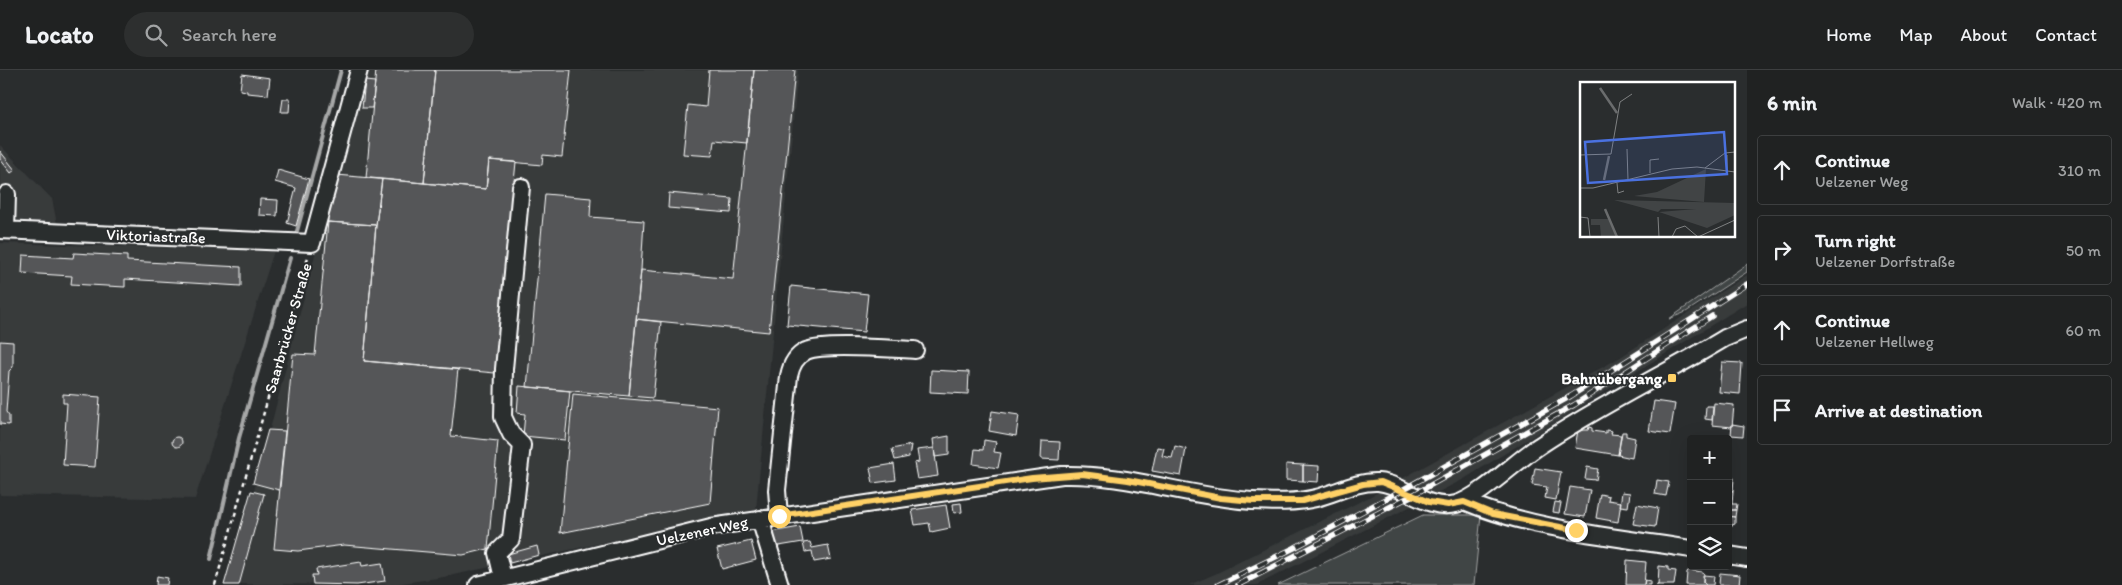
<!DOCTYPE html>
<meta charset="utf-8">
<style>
:root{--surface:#202222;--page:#2d2f2f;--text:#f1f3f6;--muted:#a2a4a5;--line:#3d3f40}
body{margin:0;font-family:Itim,sans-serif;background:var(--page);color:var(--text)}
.controls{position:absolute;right:15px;bottom:15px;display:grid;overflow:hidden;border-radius:5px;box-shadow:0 5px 20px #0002}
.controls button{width:45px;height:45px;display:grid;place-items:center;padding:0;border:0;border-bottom:1px solid var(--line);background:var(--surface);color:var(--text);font:25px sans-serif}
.stop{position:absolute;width:15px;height:15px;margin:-11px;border:4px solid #ffd166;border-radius:50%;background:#fff}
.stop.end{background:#ffd166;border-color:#fff;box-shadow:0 1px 5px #0008}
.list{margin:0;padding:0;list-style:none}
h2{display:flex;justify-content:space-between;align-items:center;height:65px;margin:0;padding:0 20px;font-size:21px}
h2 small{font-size:16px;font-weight:400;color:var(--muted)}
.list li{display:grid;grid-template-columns:32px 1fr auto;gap:15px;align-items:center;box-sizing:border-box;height:70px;margin:0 10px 10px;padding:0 10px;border:1px solid var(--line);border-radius:5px}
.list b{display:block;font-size:19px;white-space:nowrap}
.list p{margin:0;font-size:16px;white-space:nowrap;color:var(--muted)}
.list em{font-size:16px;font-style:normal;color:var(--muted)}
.icon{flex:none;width:28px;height:28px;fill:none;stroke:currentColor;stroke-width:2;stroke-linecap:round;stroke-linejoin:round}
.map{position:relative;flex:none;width:1747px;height:515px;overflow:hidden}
header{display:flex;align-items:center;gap:30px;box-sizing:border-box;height:70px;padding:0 25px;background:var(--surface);border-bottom:1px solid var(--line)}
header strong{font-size:24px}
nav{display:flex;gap:28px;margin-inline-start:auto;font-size:18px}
.search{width:350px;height:45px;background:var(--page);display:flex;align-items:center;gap:12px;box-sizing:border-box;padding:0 18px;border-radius:28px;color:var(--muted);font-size:19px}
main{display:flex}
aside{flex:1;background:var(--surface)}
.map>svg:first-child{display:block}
.built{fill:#373a3b}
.green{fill:#414445;stroke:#a0a2a2}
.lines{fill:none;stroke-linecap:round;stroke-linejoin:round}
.stream{stroke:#a6a7a7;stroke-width:4}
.building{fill:#555758;stroke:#fff}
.minor-casing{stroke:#fff;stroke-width:20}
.path{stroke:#fff;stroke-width:2.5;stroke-dasharray:4 4;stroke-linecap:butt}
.minor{stroke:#2a2d2e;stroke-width:16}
.rail-casing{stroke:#fff;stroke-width:5.5}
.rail{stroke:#2a2d2e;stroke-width:4;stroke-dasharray:11;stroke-linecap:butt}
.route{stroke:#ffd166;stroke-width:6}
.poi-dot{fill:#ffd166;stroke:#2a2d2e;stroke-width:2}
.labels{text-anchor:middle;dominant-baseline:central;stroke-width:4;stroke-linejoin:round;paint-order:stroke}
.street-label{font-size:16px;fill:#fff;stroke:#2a2d2e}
.poi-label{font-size:16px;font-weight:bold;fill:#fff;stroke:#2a2d2e;text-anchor:end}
.inset-river{fill:none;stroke:#6a6c6d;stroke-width:2.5}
.inset-road{fill:none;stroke:#7f8182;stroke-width:1}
.view{fill:#4a71e0;fill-opacity:0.15;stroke:#4a71e0;stroke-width:2.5}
.inset-edge{fill:none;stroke:#fff;stroke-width:2.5}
</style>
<header>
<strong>Locato</strong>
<div class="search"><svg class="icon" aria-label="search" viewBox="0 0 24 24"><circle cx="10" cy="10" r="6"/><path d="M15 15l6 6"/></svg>Search here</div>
<nav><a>Home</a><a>Map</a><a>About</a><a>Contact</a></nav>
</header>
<main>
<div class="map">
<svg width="1747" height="515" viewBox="0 0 1747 515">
<rect width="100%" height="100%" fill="#2a2d2e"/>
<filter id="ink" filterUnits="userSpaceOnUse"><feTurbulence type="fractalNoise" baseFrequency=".02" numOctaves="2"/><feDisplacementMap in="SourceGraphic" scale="10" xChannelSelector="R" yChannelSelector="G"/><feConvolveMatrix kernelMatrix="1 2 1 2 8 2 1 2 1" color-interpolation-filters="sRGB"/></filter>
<g filter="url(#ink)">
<path class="built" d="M 365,0 L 798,0 L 756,440 L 444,507 L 390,515 L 230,514 L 325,146 Z
M 0,75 L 52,129 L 57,154 L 0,153 Z
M 0,173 L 274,181 L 195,429 L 0,425 Z
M 1747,205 L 1747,233 L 1464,409 L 1257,515 L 1189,515 L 1215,504 L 1371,426 L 1619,288 Z"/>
<path class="green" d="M 1747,194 L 1747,202 L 1686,242 L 1669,249 Z
M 1423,445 L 1481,445 L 1474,515 L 1278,515 Z"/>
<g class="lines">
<path class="stream" d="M 297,161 L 341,0
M 211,489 L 239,368 L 290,188"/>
</g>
<path class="building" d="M 376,0 L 435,0 L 424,113 L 366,108 Z
M 435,0 L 571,0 L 562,87 L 543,85 L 542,95 L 489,90 L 486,119 L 424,113 Z
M 709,0 L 754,0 L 747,73 L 714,70 L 712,86 L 683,84 L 688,35 L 706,37 Z
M 754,0 L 795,0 L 769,262 L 636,249 L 641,200 L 733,209 Z
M 242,4 L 270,8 L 268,25 L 247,23 L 247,21 L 240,20 Z
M 365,11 L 375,12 L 372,38 L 362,38 Z
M 283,29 L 290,29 L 289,42 L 281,42 Z
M 0,81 L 15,100 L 11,103 L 0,89 Z
M 489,90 L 516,92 L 495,303 L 364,291 L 376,155 L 382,109 L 486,119 Z
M 278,100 L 309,109 L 296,156 L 287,153 L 296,118 L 275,112 Z
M 337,105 L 382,109 L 376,155 L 327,152 L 325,147 Z
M 669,123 L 732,129 L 731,143 L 668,138 Z
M 545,124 L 591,128 L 590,147 L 644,151 L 641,200 L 629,326 L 527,317 Z
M 260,129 L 278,130 L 277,146 L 259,145 Z
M 328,152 L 376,155 L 364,291 L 458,299 L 451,366 L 498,371 L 488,479 L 463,485 L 344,475 L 298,481 L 274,479 L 293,284 L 315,285 Z
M 74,183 L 127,186 L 127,191 L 241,197 L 241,216 L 125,209 L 125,217 L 71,214 L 72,206 L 22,203 L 23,185 L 73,188 Z
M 791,216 L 868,224 L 864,262 L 787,255 Z
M 636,249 L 661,252 L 653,328 L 629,326 Z
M 0,271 L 13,272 L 13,297 L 9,301 L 6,342 L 9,346 L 9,355 L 0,354 Z
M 1722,292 L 1742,293 L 1740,324 L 1719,322 Z
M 931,300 L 969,302 L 968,324 L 930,322 Z
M 519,316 L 570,321 L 565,370 L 523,366 L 525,344 L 517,343 Z
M 63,324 L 100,327 L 95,397 L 63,395 L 67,333 L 63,333 Z
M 573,324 L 718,337 L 710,433 L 560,463 Z
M 1654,331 L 1675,334 L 1670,364 L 1649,361 Z
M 1714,333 L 1734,335 L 1732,357 L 1712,355 Z
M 1706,336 L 1713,336 L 1712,350 L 1705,349 Z
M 992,341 L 1019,345 L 1016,366 L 989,361 Z
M 1732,354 L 1744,356 L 1743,366 L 1731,365 Z
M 1589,357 L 1592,358 L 1592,361 L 1606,363 L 1606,360 L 1612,361 L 1611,364 L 1621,365 L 1618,385 L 1575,378 L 1578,360 L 1588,360 Z
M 268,360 L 285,361 L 279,420 L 253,413 Z
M 1622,362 L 1626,362 L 1626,366 L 1635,368 L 1632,388 L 1618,385 Z
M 949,366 L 949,385 L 935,387 L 933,369 Z
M172 372a5 5 0 1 1 10 0a5 5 0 1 1-10 0Z
M 984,370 L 996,372 L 994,382 L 1001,383 L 998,398 L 973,394 L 975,379 L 983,380 Z
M 1042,371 L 1060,372 L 1059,390 L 1041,389 Z
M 1728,371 L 1731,371 L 1730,391 L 1728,391 Z
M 911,375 L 909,387 L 895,390 L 892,379 Z
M 1175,376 L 1186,379 L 1181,406 L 1152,401 L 1157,377 L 1164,378 L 1162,386 L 1172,388 Z
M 934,378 L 938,406 L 917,409 L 914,393 L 919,392 L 917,380 Z
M 894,394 L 896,410 L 873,413 L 870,398 Z
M 1286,394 L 1303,395 L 1303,411 L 1286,410 Z
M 1303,395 L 1319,396 L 1318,412 L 1303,411 Z
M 1587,397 L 1598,399 L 1596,410 L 1585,409 Z
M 1535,398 L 1561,402 L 1556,430 L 1545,428 L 1547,417 L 1532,415 Z
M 1728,407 L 1734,408 L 1733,421 L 1728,420 Z
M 1657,410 L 1669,412 L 1666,426 L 1655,424 Z
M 1570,417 L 1590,420 L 1585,447 L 1565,444 Z
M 1728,420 L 1733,421 L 1732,434 L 1728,434 Z
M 251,421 L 264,424 L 239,515 L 224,515 Z
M 1622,422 L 1630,423 L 1628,437 L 1620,436 Z
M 1600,424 L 1609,426 L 1608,430 L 1621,432 L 1618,452 L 1596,448 Z
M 1555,432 L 1561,433 L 1559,443 L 1553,442 Z
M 961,433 L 962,442 L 954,443 L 953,434 Z
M 1637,434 L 1658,438 L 1655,457 L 1633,454 Z
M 1728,434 L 1737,434 L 1736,440 L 1728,440 Z
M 946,435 L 950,458 L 931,462 L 929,453 L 915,455 L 912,440 Z
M 1728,440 L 1736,440 L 1735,447 L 1728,446 Z
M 1728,446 L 1735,447 L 1735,454 L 1729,456 L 1729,463 Z
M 800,457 L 803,472 L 773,477 L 771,462 Z
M 751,471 L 756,490 L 722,499 L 717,479 Z
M 810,472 L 812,478 L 828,475 L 831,489 L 814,492 L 812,481 L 805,482 L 803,473 Z
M 537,476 L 539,485 L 510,493 L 508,484 Z
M 1627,490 L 1646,492 L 1644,515 L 1626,515 Z
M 361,492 L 362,496 L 382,493 L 385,511 L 357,515 L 313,514 L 312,505 L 317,505 L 316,499 Z
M 1659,496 L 1668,497 L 1668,500 L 1676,501 L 1674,515 L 1656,515 L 1658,515 Z
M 1689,500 L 1702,502 L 1704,504 L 1703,512 L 1706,515 L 1686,515 L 1687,502 Z
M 1720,503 L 1740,505 L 1739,515 L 1719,515 Z
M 1703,505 L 1714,506 L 1713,515 L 1706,515 L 1703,512 Z
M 157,506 L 168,508 L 167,515 L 156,515 Z
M 1645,510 L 1650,511 L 1650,515 L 1644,515 Z"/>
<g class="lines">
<defs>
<path id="minor" d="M 0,160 L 312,173 L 359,0
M 6,160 L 7,124
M 1464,431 C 1532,460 1618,467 1691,479
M 779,446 L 777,420 L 789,306 C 791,296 796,286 806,281 C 825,273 892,279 915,280
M 760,449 L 780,515
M 1728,485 L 1747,488
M 503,508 L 497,483 L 511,469 L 522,375 L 511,364 L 503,347 L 504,299 L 521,117
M 478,515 L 711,457 L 1062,405 C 1126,403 1188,427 1252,431 C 1273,432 1296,433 1316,428 C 1336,423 1357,411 1378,412 C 1405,414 1425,441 1456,434 C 1479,428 1517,390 1539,376 C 1598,336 1664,305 1725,268 L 1747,259"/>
</defs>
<use href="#minor" class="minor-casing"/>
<path class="path" d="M 215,515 L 308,187"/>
<use href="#minor" class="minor"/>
<defs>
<path id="rail" d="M 1218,515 L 1294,478 L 1402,420 L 1571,326 L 1747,214
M 1238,515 L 1411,426 L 1574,335 L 1712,246"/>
</defs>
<use href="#rail" class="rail-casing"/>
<use href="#rail" class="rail"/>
</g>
</g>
<g class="lines" filter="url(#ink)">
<path class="route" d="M 779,446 L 1032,408 L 1082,404 L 1128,410 L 1221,428 L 1253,431 L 1302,431 L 1363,414 L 1381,412 L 1429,432 L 1448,435 L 1464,432 L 1493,444 L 1576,460"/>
</g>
<rect class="poi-dot" x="1667" y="303" width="10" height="10" rx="2.5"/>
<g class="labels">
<g class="street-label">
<text transform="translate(156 166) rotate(2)">Viktoriastraße</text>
<text transform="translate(288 258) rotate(-74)">Saarbrücker Straße</text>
<text transform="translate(702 461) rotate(-12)">Uelzener Weg</text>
</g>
<g class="poi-label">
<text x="1662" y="308">Bahnübergang</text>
</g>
</g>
<g transform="translate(1580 12)">
<rect width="155" height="155" fill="#2a2d2e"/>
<path d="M 126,87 L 124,120 L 54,114 L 77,110 ZM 34,118 L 155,121 L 155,133 L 127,146 L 79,130 L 116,127 L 81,127 L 78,130 ZM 11,137 L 28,137 L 37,155 L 21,155 L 20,143 L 11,143 Z" fill="#414445"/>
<path class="inset-river" d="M 20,6 L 37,31M 24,98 L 29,74M 25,127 L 37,155"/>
<path class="inset-road" d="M 47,67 L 48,98M 0,73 L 31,72 L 40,20 L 52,12M 125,86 L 145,71 L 155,70M 147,89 L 147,73M 70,91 L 70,78 L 79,77M 37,101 L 38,111 L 44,109M 0,106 L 13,106 L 92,87 L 117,85 L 155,90M 0,135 L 8,136 L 10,155M 78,135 L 79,155M 92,155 L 96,147 L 105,144 L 118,155M 118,155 L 155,138"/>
<path class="view" d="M 144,50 L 147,92 L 8,101 L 5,60 Z"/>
<rect width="155" height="155" class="inset-edge"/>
</g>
</svg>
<div class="controls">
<button>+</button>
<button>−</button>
<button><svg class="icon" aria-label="layers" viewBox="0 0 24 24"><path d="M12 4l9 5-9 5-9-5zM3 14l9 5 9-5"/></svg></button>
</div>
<div class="stop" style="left:779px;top:446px"></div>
<div class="stop end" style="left:1576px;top:460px"></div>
</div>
<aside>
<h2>6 min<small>Walk · 420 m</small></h2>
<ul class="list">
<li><svg class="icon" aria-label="ahead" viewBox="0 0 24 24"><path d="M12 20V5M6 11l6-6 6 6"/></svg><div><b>Continue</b><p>Uelzener Weg</p></div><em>310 m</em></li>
<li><svg class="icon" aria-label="right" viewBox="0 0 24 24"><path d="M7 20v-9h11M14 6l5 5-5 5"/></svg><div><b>Turn right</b><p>Uelzener Dorfstraße</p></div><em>50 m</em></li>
<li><svg class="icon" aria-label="ahead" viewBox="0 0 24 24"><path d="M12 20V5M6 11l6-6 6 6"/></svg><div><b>Continue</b><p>Uelzener Hellweg</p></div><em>60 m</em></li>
<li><svg class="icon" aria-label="arrive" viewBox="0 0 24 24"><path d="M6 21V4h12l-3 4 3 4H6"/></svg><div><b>Arrive at destination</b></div></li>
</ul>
</aside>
</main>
